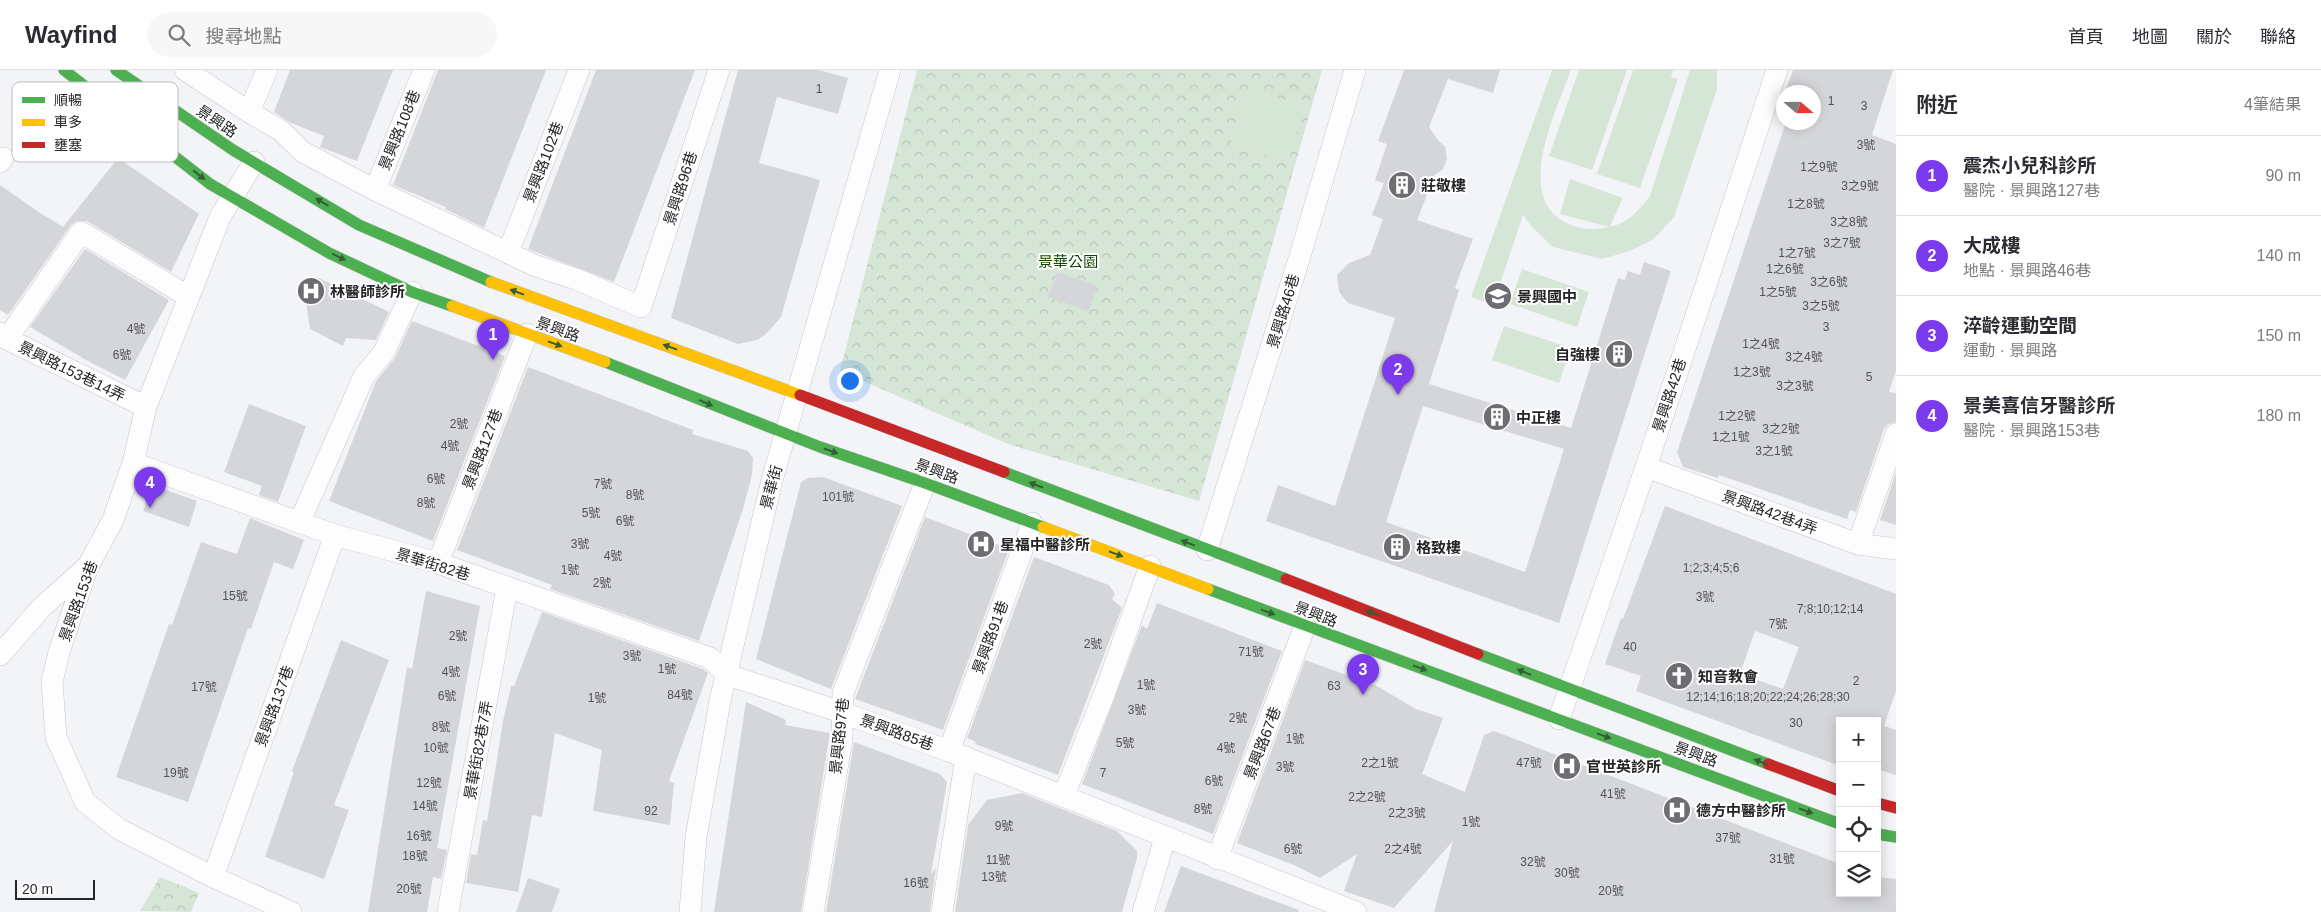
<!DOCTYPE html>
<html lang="zh-TW">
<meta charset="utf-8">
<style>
:root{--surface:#fff;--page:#f7f7f7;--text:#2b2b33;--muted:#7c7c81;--line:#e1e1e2;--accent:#7c3aed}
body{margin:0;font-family:Helvetica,"Noto Sans TC",sans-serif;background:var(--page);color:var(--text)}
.controls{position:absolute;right:15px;bottom:15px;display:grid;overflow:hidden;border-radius:0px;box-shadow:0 2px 12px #0003}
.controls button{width:45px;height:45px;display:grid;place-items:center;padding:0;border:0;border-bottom:1px solid var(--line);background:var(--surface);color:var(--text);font:25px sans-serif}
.compass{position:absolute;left:1776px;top:15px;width:45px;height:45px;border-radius:50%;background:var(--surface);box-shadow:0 2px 12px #0003;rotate:110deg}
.scale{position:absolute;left:15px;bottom:12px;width:80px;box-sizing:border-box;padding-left:5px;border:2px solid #242628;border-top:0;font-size:14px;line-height:18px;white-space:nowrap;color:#242628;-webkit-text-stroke:4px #fff;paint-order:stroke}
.you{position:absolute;left:849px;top:310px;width:18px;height:18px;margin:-12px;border:4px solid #fff;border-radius:50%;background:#1a73e8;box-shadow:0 0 0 8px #1a73e833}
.badge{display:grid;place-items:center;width:32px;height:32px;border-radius:50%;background:var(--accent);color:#fff;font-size:16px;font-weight:700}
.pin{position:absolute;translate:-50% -41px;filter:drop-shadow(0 1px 2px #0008)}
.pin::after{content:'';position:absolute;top:26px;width:18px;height:15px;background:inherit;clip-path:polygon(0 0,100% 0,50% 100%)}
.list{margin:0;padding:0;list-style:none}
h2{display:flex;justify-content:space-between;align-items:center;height:65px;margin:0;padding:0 20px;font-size:21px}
h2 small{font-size:16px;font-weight:400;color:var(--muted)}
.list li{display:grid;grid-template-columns:32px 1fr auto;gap:15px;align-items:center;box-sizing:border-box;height:80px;padding:0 20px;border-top:1px solid var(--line)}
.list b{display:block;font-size:19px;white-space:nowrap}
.list p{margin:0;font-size:16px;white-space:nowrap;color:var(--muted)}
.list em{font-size:16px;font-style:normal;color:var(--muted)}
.icon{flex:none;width:28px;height:28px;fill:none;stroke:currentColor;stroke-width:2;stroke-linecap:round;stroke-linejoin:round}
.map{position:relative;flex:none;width:1896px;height:842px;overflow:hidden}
header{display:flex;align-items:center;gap:30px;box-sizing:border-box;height:70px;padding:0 25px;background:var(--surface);border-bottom:1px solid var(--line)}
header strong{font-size:24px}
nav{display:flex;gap:28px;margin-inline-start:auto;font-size:18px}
.search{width:350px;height:45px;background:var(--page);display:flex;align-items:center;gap:12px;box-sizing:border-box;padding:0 18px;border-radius:28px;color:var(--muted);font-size:19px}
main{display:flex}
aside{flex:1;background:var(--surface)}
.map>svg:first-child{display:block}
.forest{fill:url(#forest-crowns)}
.pitch{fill:#d6e6d6}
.building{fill:#d5d6d9;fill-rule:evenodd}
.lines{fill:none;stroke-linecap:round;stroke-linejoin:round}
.street-casing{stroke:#c5c6c9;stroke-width:22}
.fast-casing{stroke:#c5c6c9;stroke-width:12}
.slow-casing{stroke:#c5c6c9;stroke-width:12}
.jam-casing{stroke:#c5c6c9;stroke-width:12}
.street{stroke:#fdfdfe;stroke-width:21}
.fast{stroke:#4caf50;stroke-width:11}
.slow{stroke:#ffc107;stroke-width:11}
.jam{stroke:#c62828;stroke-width:11}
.oneway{fill:#345d38}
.labels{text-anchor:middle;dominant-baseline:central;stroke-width:4;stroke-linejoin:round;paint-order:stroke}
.number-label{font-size:12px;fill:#505254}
.street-label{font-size:15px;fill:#242628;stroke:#fff}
.poi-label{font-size:15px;font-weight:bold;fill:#242628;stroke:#fff;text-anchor:start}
.park-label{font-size:15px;fill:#104803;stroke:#fff}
.key{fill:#fff;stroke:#bdbebe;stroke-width:1}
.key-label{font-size:14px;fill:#242628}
</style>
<header>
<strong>Wayfind</strong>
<div class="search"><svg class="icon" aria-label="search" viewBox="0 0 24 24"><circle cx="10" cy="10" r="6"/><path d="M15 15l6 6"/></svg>搜尋地點</div>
<nav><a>首頁</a><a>地圖</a><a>關於</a><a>聯絡</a></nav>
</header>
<main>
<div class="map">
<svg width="1896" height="842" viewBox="0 0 1896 842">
<defs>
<pattern id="forest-crowns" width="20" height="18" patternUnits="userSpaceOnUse" patternTransform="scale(1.25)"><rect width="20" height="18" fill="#d6e6d6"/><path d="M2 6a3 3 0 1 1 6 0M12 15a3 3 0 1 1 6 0" fill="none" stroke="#b8c5b8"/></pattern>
</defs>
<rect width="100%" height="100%" fill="#f2f4f8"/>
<path class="forest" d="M 917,0 L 1322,0 L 1199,431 L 1008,374 L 840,301 Z
M 160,807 L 199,823 L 191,842 L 140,841 Z"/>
<path class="pitch" d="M 1552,0 L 1571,0 C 1557,39 1516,121 1561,150 C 1575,159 1593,161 1609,157 L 1560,144 L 1570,109 L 1623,128 L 1610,156 C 1627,155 1640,139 1650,126 L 1690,0 L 1717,0 L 1717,19 L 1674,147 L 1654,169 L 1630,181 L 1602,189 L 1553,177 L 1532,157 L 1523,145 L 1493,235 L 1471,227 Z
M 1579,0 L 1627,0 L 1592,100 L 1549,86 Z
M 1633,0 L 1673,0 L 1671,7 L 1678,9 L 1640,118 L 1597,104 Z
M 1246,19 L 1305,36 L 1288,92 L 1230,74 Z
M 1522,199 L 1589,222 L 1577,257 L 1510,234 Z
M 1504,256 L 1571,278 L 1559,313 L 1492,290 Z"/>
<path class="building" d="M 290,0 L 393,0 L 357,91 L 320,77 L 324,66 L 291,53 L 274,42 Z
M 438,0 L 546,0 L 484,158 L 445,139 L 446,137 L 393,115 Z
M 596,0 L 695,0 L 614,212 L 528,179 Z
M 738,0 L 819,0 L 848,8 L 838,44 L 777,27 L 759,93 L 820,110 L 781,247 L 766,264 L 757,270 L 738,274 L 671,248 Z
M 1404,0 L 1500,0 L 1493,23 L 1448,9 L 1429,57 L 1437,69 L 1445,77 L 1447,89 L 1443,99 L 1420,116 L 1427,125 L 1417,150 L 1473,169 L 1455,218 L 1459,220 L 1429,314 L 1571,358 L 1618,208 L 1625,210 L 1628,201 L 1640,205 L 1644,192 L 1671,201 L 1559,553 L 1266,451 L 1278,415 L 1335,436 L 1395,248 L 1348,233 L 1339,222 L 1337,205 L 1349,193 L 1370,185 L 1383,149 L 1372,145 L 1384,113 L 1375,110 L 1387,74 L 1378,71 ZM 1423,336 L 1564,379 L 1525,502 L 1386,452 Z
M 1793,0 L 1893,0 L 1872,65 L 1896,74 L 1896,301 L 1889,322 L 1896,323 L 1896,352 L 1888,354 L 1884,359 L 1856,442 L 1850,440 L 1847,449 L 1719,405 L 1718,408 L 1683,397 L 1677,382 L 1786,52 L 1814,52 L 1814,22 L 1785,22 Z
M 118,88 L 199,144 L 171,202 L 87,151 L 76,151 L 71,155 L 8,245 L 0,240 L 0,115 L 37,141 L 63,157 Z
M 85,179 L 169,230 L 125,310 L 86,290 L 30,257 Z
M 1057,202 L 1097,216 L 1089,241 L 1048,227 Z
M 317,207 L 389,242 L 376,270 L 346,268 L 343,276 L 310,259 L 306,232 Z
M 412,251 L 505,286 L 433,471 L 329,431 L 376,311 L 395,288 Z
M 528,297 L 693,360 L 692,364 L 748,381 L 753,388 L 752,405 L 743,439 L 699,571 L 550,519 L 552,515 L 457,480 Z
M 249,334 L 306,356 L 278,432 L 259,425 L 262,416 L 224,402 Z
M 1896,402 L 1896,455 L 1880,450 Z
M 823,407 L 902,436 L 831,619 L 756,589 L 801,412 L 808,408 Z
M 153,415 L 197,431 L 189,457 L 143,441 Z
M 1665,436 L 1896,524 L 1896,621 L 1884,656 L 1896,660 L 1896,705 L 1877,699 L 1877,651 L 1840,651 L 1840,696 L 1636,621 L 1641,606 L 1605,594 L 1621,548 L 1623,549 ZM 1755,561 L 1799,577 L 1783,619 L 1740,604 Z
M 925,447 L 1009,479 L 943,660 L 855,629 Z
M 250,448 L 304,470 L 293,499 L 274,492 L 251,559 L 248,558 L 188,732 L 116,707 L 169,554 L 172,555 L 201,472 L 237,484 Z
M 1034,487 L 1109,515 L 1115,524 L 1112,529 L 1122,538 L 1058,705 L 975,674 L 976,672 L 967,668 Z
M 426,521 L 480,536 L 437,778 L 447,780 L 441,809 L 433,807 L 427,842 L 368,842 L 407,597 L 412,599 Z
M 1157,533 L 1282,581 L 1213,764 L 1082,714 L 1142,555 L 1147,559 Z
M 542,542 L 703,599 L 708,603 L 669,711 L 674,713 L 670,755 L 593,741 L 602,680 L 555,663 L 542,747 L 532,745 L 518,822 L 466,813 L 471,784 L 477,785 L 483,750 L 487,751 L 503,651 L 511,616 L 514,616 Z
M 341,570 L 389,590 L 334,735 L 349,740 L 324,809 L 265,787 L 294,702 L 292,701 Z
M 1305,590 L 1377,616 L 1416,639 L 1443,648 L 1422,704 L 1465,722 L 1484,665 L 1494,661 L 1840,794 L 1840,823 L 1877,823 L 1877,807 L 1896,809 L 1896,842 L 1434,842 L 1453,771 L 1394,838 L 1344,821 L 1357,784 L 1320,808 L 1296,796 L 1237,773 Z
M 746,632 L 786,650 L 785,655 L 830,663 L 801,842 L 714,842 Z
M 854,672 L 940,704 L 947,712 L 931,804 L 936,798 L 930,842 L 826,842 Z
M 1022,723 L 1117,761 L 1137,781 L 1137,788 L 1122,842 L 955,842 L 968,755 L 987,730 Z
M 1181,796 L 1299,840 L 1298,842 L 1164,842 Z
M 528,808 L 560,819 L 552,842 L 516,842 Z"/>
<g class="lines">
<defs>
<path id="street" d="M 185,0 L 249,42 L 280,60 L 303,82 L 375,120 L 536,196 L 576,209 L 641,237 L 719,0
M 249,42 L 267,0
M 0,92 L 3,88
M 254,92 L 220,147 L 146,337 L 133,393 L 113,450 L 88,496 L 59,582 L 52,612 L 56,667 L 85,732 L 119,759 L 213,807 L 291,842
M 375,120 L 424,0
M 508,183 L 579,0
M 0,263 L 7,269 L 146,337
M 7,269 L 81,162 L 189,227
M 133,393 L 335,465 L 438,493 L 710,588 L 728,605 L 841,642 L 949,681 L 1356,842
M 1646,397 L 1858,474 L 1896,479
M 300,451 L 364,306 L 384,282 L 412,222
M 1858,474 L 1896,364
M 1207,480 L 1300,186 L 1355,0
M 438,493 L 527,264
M 0,585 L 42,537 L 88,496
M 1559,649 L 1646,397 L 1777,0
M 949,681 L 1032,453
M 1064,725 L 1105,622 L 1150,496
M 1217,789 L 1305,556
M 213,807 L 335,465
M 448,842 L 507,518
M 690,842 L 696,767 L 720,631 L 772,410 L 890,0
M 813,842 L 842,669 L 843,623 L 925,413
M 942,842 L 966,687
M 1143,842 L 1165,768"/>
<path id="fast" d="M 64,0 L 210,114 L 329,183 L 412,222 L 452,236
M 116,0 L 233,80 L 359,155 L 491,212
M 605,292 L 820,377 L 925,413 L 1043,457
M 1004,402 L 1286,509
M 1208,519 L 1840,754
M 1478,584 L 1768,694
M 1877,764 L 1896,767"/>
<path id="slow" d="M 491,212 L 800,325
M 452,236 L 605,292
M 1043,457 L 1208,519"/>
<path id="jam" d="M 800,325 L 1004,402
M 1286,509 L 1478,584
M 1768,694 L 1840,721
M 1877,733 L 1896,738"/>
</defs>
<use href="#street" class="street-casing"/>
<use href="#fast" class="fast-casing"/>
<use href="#slow" class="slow-casing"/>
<use href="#jam" class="jam-casing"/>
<use href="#street" class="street"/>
<use href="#fast" class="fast"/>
<use href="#slow" class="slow"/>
<use href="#jam" class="jam"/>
</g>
<defs><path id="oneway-solid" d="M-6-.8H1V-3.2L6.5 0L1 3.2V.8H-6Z" transform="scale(1.25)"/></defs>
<g class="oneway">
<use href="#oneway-solid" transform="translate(199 105) rotate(38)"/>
<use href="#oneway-solid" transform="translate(322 132) rotate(-149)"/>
<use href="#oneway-solid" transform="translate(339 187) rotate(26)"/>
<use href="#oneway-solid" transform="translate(517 222) rotate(-160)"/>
<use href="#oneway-solid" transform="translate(555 274) rotate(20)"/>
<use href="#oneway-solid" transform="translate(670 277) rotate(-160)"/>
<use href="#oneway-solid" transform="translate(706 333) rotate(24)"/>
<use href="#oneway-solid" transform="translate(831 381) rotate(19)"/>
<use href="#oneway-solid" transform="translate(1036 415) rotate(-159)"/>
<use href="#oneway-solid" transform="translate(1188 473) rotate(-159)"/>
<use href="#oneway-solid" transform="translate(1116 484) rotate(20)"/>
<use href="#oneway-solid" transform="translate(1268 542) rotate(21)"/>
<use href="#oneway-solid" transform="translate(1373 543) rotate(-159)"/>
<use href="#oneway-solid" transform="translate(1420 598) rotate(20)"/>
<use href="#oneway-solid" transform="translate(1524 602) rotate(-158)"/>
<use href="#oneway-solid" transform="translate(1604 666) rotate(20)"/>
<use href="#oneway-solid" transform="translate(1761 692) rotate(-159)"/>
<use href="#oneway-solid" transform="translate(1806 741) rotate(20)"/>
</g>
<defs>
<symbol id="building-disc" viewBox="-11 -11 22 22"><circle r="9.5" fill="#6c6e71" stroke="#fff"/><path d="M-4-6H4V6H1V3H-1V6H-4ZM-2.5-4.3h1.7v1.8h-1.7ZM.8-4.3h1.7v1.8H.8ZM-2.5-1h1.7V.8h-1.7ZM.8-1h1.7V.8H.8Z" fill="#fff"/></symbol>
<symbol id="hospital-disc" viewBox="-11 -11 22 22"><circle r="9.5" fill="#6c6e71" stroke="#fff"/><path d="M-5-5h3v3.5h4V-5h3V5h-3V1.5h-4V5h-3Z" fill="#fff"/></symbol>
<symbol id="school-disc" viewBox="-11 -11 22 22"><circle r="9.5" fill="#6c6e71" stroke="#fff"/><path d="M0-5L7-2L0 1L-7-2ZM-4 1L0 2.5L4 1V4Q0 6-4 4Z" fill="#fff"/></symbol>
<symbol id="church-disc" viewBox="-11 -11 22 22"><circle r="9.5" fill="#6c6e71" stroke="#fff"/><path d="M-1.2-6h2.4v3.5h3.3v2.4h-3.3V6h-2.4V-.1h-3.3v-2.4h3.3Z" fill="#fff"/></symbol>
</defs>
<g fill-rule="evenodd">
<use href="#building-disc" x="1386" y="99" width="32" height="32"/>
<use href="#hospital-disc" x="295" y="205" width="32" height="32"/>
<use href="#school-disc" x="1482" y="210" width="32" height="32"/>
<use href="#building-disc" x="1603" y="268" width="32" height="32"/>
<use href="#building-disc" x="1481" y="331" width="32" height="32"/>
<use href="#hospital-disc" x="965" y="458" width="32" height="32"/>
<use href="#building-disc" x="1381" y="461" width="32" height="32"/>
<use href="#church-disc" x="1663" y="590" width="32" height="32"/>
<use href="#hospital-disc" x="1551" y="680" width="32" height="32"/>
<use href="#hospital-disc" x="1661" y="724" width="32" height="32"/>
</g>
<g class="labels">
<g class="number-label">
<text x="819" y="19">1</text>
<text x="1831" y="31">1</text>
<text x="1864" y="36">3</text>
<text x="1866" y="75">3號</text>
<text x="1819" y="97">1之9號</text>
<text x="1860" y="116">3之9號</text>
<text x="1806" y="134">1之8號</text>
<text x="1849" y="152">3之8號</text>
<text x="1842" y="173">3之7號</text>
<text x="1797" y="183">1之7號</text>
<text x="1785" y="199">1之6號</text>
<text x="1829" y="212">3之6號</text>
<text x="1778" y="222">1之5號</text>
<text x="1821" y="236">3之5號</text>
<text x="1826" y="257">3</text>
<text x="136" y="259">4號</text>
<text x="1761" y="274">1之4號</text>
<text x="122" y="285">6號</text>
<text x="1804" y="287">3之4號</text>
<text x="1752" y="302">1之3號</text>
<text x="1869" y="307">5</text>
<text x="1795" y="316">3之3號</text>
<text x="1737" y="346">1之2號</text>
<text x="459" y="354">2號</text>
<text x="1781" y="359">3之2號</text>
<text x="1731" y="367">1之1號</text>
<text x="450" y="376">4號</text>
<text x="1774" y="381">3之1號</text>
<text x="436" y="409">6號</text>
<text x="603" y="414">7號</text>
<text x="635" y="425">8號</text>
<text x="838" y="427">101號</text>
<text x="426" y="433">8號</text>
<text x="591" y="443">5號</text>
<text x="625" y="451">6號</text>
<text x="580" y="474">3號</text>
<text x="613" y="486">4號</text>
<text x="1711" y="498">1;2;3;4;5;6</text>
<text x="570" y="500">1號</text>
<text x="602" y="513">2號</text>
<text x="235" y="526">15號</text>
<text x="1705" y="527">3號</text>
<text x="1830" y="539">7;8;10;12;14</text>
<text x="1778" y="554">7號</text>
<text x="458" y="566">2號</text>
<text x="1093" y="574">2號</text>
<text x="1630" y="577">40</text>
<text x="1251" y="582">71號</text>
<text x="632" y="586">3號</text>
<text x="667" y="599">1號</text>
<text x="451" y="602">4號</text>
<text x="1856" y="611">2</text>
<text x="1146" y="615">1號</text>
<text x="1334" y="616">63</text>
<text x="204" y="617">17號</text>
<text x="680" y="625">84號</text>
<text x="447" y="626">6號</text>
<text x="1768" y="627">12;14;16;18;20;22;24;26;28;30</text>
<text x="597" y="628">1號</text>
<text x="1137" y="640">3號</text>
<text x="1238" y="648">2號</text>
<text x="1796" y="653">30</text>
<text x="441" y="657">8號</text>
<text x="1295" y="669">1號</text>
<text x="1125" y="673">5號</text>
<text x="436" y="678">10號</text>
<text x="1226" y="678">4號</text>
<text x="1380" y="693">2之1號</text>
<text x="1529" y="693">47號</text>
<text x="1285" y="697">3號</text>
<text x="176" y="703">19號</text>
<text x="1103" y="703">7</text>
<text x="1214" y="711">6號</text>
<text x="429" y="713">12號</text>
<text x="1613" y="724">41號</text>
<text x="1367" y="727">2之2號</text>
<text x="425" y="736">14號</text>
<text x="1203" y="739">8號</text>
<text x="651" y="741">92</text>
<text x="1407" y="743">2之3號</text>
<text x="1471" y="752">1號</text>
<text x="1004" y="756">9號</text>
<text x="419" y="766">16號</text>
<text x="1728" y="768">37號</text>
<text x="1293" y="779">6號</text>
<text x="1403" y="779">2之4號</text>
<text x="415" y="786">18號</text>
<text x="1782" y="789">31號</text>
<text x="998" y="790">11號</text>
<text x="1533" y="792">32號</text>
<text x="1567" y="803">30號</text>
<text x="994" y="807">13號</text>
<text x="916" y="813">16號</text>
<text x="409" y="819">20號</text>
<text x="1611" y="821">20號</text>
</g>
<g class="street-label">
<text transform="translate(217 51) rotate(34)">景興路</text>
<text transform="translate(399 60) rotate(-68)">景興路108巷</text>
<text transform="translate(543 92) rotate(-69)">景興路102巷</text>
<text transform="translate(680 118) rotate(-72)">景興路96巷</text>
<text transform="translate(1283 241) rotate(-73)">景興路46巷</text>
<text transform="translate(558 259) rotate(20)">景興路</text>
<text transform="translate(72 301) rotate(26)">景興路153巷14弄</text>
<text transform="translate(1669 325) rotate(-72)">景興路42巷</text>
<text transform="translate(482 379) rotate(-69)">景興路127巷</text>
<text transform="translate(937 401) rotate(20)">景興路</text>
<text transform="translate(771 417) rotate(-75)">景華街</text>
<text transform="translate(1770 442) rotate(20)">景興路42巷4弄</text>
<text transform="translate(433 494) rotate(17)">景華街82巷</text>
<text transform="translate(78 531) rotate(-70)">景興路153巷</text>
<text transform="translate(1316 544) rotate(21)">景興路</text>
<text transform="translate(990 567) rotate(-70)">景興路91巷</text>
<text transform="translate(274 636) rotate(-70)">景興路137巷</text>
<text transform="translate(897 662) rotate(20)">景興路85巷</text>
<text transform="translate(839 666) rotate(-84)">景興路97巷</text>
<text transform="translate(1262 673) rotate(-69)">景興路67巷</text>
<text transform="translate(478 680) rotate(-80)">景華街82巷7弄</text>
<text transform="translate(1696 684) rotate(20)">景興路</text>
</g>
<g class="poi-label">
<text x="1421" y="115">莊敬樓</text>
<text x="330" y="221">林醫師診所</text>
<text x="1517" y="226">景興國中</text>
<text x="1600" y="284" text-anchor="end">自強樓</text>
<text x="1516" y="347">中正樓</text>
<text x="1000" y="474">星福中醫診所</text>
<text x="1416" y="477">格致樓</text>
<text x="1698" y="606">知音教會</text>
<text x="1586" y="696">官世英診所</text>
<text x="1696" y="740">德方中醫診所</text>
</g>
<g class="park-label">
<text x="1068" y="191">景華公園</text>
</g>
</g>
<rect x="12" y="12" width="166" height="80" rx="8" class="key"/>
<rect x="22" y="27" width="23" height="6" fill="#4caf50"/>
<rect x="22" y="49" width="23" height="7" fill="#ffc107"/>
<rect x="22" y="72" width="23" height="6" fill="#c62828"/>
<g class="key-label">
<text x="54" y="35">順暢</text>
<text x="54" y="57">車多</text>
<text x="54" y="80">壅塞</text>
</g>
</svg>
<div class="controls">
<button>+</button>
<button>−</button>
<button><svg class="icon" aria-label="locate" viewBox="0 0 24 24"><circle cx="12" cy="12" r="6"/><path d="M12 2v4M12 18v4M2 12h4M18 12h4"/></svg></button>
<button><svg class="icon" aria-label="layers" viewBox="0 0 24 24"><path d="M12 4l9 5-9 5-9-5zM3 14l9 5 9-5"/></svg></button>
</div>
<svg class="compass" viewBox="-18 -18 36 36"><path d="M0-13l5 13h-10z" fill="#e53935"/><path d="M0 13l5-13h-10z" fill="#7c7c81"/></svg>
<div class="scale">20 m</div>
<div class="you"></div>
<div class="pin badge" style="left:493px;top:290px">1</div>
<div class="pin badge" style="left:1398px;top:325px">2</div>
<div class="pin badge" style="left:1363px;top:625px">3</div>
<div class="pin badge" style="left:150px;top:438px">4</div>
</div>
<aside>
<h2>附近<small>4筆結果</small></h2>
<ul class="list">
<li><span class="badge">1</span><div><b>震杰小兒科診所</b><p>醫院 · 景興路127巷</p></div><em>90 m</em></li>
<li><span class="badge">2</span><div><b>大成樓</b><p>地點 · 景興路46巷</p></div><em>140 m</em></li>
<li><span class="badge">3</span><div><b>淬齡運動空間</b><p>運動 · 景興路</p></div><em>150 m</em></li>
<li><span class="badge">4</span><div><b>景美喜信牙醫診所</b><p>醫院 · 景興路153巷</p></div><em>180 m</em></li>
</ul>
</aside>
</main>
